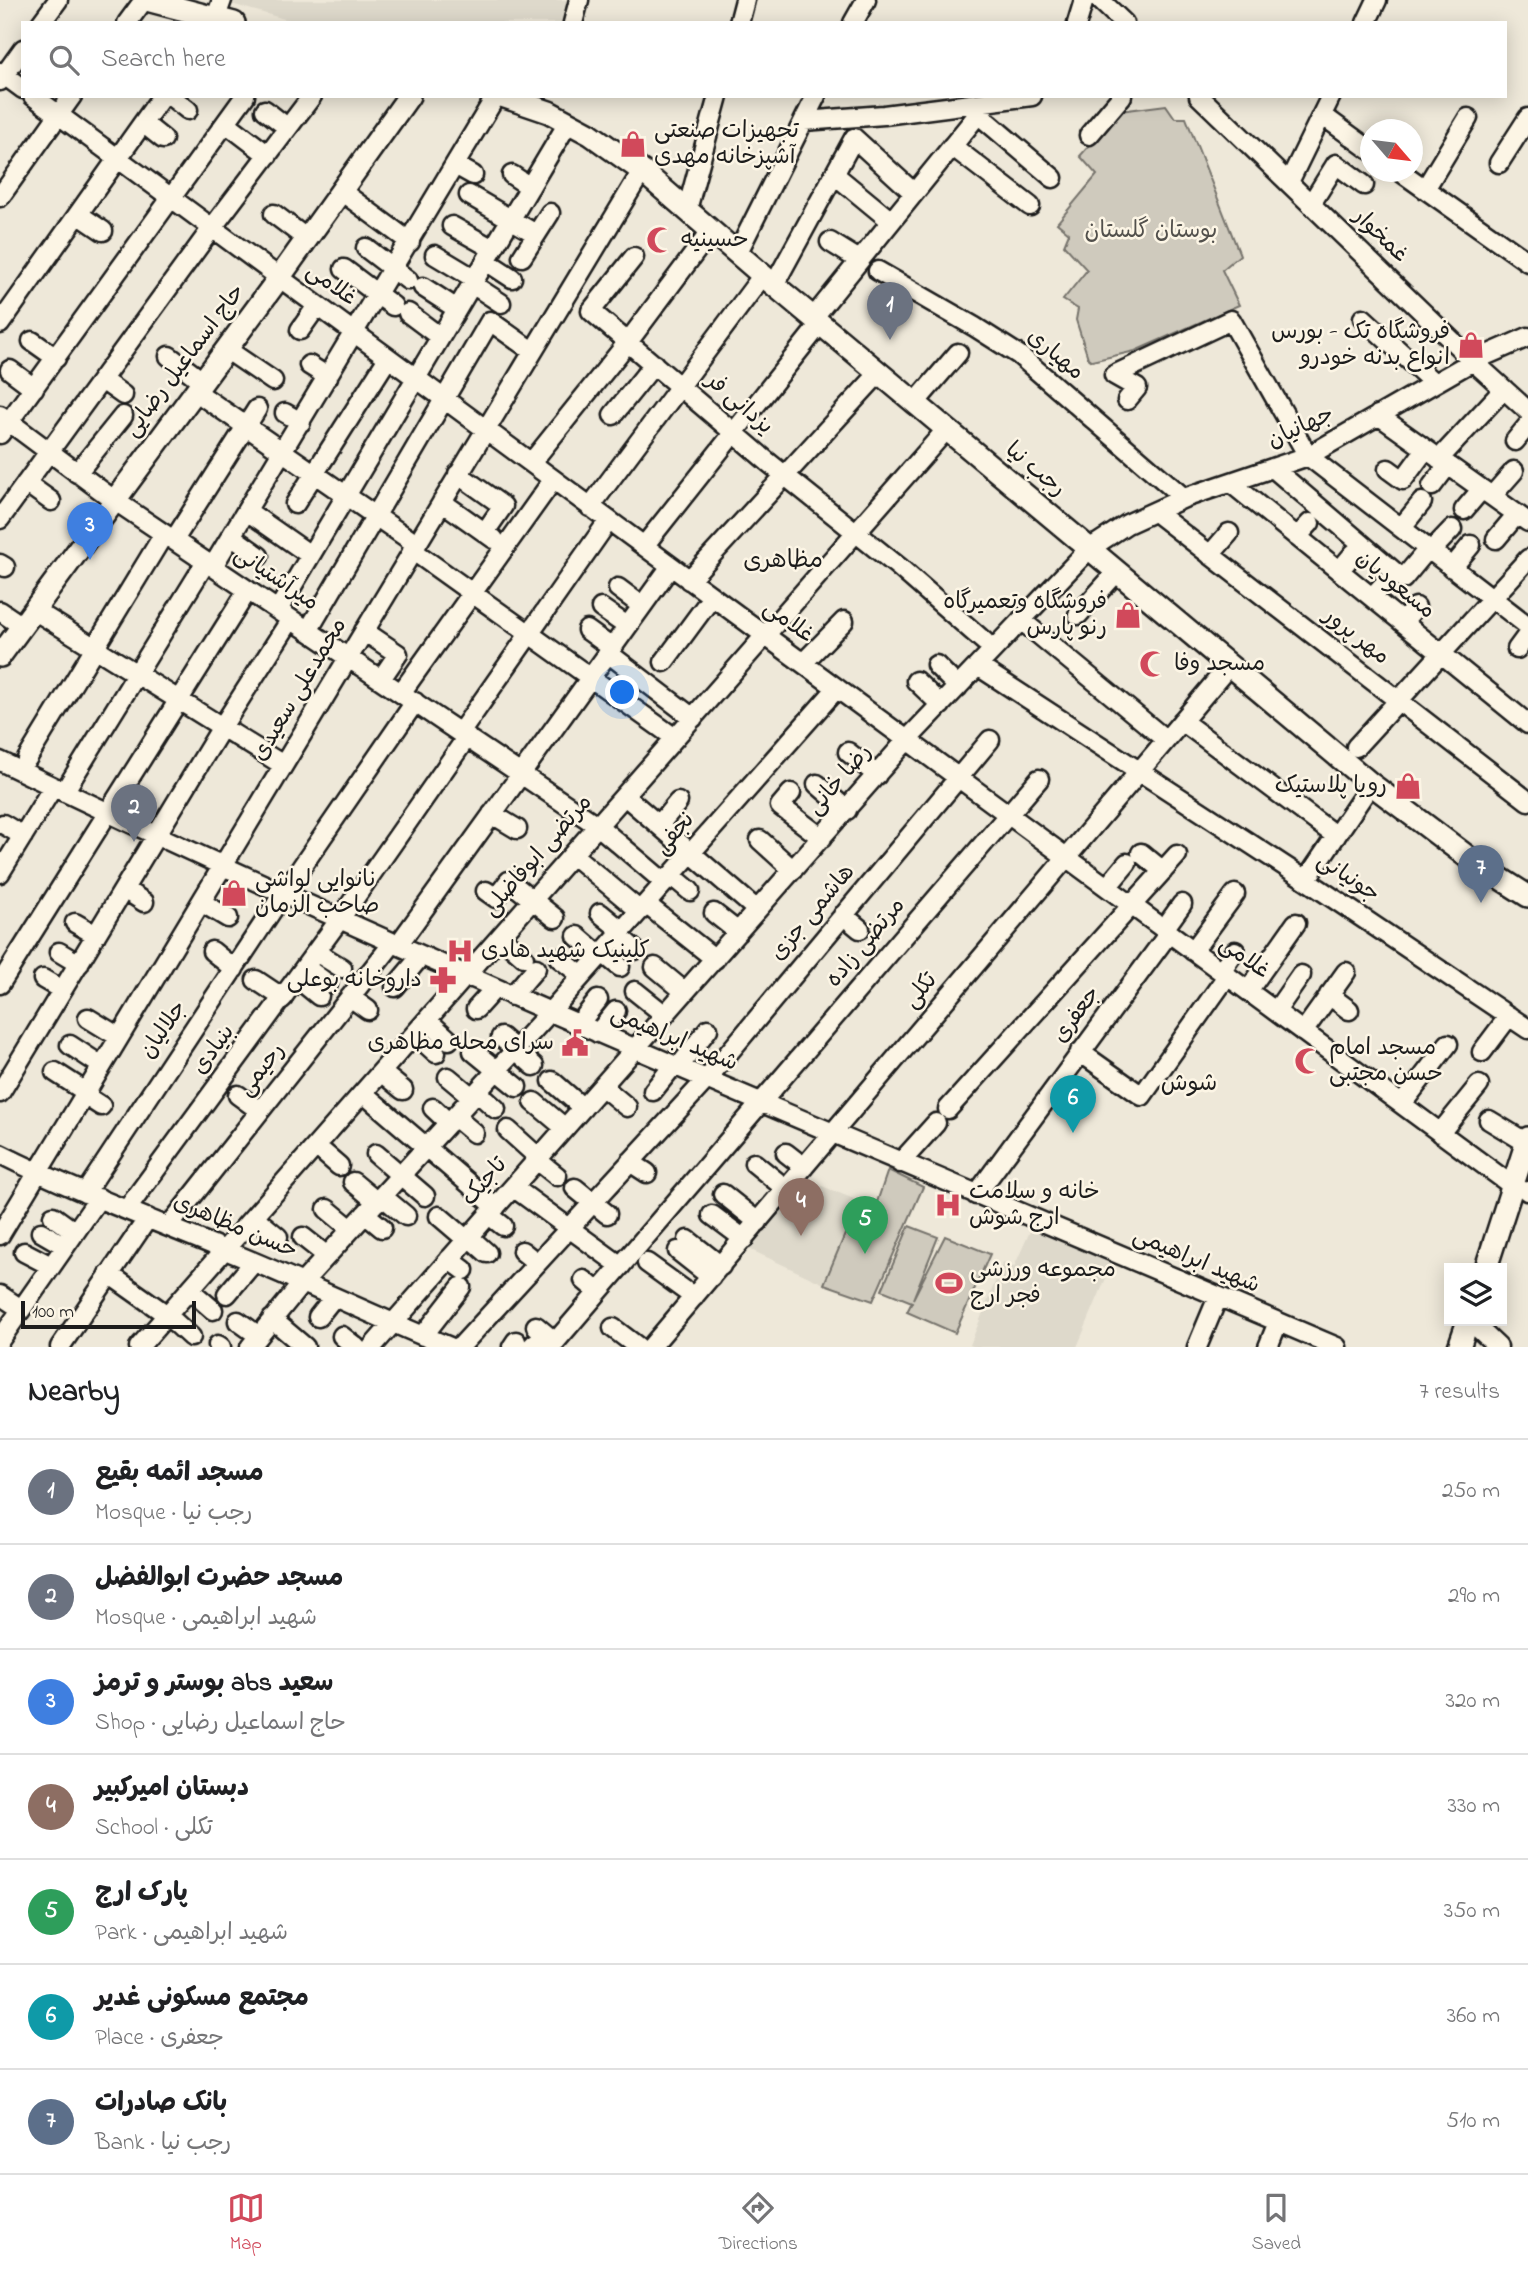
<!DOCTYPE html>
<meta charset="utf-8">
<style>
:root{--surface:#fff;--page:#f2f2f2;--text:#202124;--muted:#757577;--line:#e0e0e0;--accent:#d1495b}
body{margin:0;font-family:"Indie Flower","Playpen Sans Arabic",sans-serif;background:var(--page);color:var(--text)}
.controls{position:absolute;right:21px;bottom:21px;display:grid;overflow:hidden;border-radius:0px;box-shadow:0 4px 18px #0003}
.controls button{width:63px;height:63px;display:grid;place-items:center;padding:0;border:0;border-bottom:2px solid var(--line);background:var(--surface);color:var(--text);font:35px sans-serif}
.compass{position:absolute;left:1360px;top:119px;width:63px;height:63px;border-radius:50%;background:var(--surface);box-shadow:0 4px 18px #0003;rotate:118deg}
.scale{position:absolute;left:21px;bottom:18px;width:175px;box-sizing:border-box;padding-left:7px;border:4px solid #1c1c1c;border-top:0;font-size:19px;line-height:24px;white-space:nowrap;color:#1c1c1c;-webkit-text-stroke:5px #fcf5e5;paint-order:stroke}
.you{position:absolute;left:623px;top:693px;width:24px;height:24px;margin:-18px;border:5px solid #fff;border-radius:50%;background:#1a73e8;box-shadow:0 0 0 10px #1a73e833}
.badge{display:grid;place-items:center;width:46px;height:46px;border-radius:50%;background:var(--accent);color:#fff;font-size:23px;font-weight:700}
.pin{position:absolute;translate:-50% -58px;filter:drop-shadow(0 2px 4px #0008)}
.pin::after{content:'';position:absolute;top:37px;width:24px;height:21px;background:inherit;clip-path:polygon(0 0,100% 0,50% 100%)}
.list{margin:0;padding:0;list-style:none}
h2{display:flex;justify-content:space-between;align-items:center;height:91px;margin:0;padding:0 28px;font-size:30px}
h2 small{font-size:23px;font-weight:400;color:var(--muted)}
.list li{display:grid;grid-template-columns:46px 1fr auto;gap:21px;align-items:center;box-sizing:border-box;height:105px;padding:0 28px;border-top:2px solid var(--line)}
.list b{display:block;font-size:26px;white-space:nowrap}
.list p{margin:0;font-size:23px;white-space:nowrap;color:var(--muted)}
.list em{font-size:23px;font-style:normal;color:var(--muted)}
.icon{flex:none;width:38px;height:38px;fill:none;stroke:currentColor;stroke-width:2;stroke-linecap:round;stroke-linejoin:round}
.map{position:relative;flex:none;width:1528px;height:1347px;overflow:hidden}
.search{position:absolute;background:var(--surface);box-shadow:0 4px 18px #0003;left:21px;right:21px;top:21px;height:77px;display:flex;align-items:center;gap:18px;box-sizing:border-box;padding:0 24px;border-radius:0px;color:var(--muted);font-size:26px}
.sheet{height:826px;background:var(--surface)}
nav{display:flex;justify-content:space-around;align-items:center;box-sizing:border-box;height:98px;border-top:2px solid var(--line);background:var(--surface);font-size:19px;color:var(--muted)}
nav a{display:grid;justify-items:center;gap:4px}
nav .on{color:var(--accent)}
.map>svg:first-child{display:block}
.built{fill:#ded9cb}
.green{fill:#cfcabd;stroke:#76736c;stroke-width:2}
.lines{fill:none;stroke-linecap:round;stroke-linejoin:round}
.minor-casing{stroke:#1c1c1c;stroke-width:23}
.major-casing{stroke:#1c1c1c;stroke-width:26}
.minor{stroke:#fcf5e5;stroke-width:18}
.major{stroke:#fcf5e5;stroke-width:21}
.labels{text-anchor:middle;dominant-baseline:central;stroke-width:5;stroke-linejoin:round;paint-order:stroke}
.poi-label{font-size:23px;fill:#1c1c1c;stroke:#fcf5e5;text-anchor:start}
.park-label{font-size:23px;fill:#52504c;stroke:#fcf5e5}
.street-label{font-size:23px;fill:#1c1c1c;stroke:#fcf5e5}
.neighbourhood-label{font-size:24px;fill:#1c1c1c;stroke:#fcf5e5}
</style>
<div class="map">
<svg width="1528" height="1347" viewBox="0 0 1528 1347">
<rect width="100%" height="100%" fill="#eee8d9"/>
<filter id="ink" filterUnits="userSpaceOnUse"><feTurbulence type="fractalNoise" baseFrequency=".0143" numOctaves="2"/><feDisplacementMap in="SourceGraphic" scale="14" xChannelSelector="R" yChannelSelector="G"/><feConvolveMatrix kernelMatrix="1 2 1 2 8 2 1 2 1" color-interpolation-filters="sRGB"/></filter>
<g filter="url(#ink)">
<path class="built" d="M 233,0 L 574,0 L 568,23 L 299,23 L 231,4 Z
M 807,1180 L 859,1201 L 824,1284 L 749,1249 Z
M 1031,1229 L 1112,1264 L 1077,1347 L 975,1347 L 970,1345 L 1003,1262 L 1014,1267 Z"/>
<path class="green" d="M 1166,105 L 1175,118 L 1186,118 L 1240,255 L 1222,270 L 1239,305 L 1135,351 L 1092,361 L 1088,358 L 1076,320 L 1078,309 L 1063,300 L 1087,270 L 1064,245 L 1069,233 L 1057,223 L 1097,175 L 1080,156 L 1120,111 Z
M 888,1170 L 923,1187 L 873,1301 L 824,1284 L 859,1201 L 875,1208 Z
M 909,1226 L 938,1237 L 913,1299 L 945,1236 L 990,1254 L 955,1333 L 907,1312 L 912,1302 L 882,1290 Z"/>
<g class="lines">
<defs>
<path id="minor" d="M 1100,0 L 1124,23
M 41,23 L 58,0
M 127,23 L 144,0
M 214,23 L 222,0
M 573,23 L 579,0
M 739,23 L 745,0
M 853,23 L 866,0
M 1077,23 L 1084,0
M 1366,23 L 1377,0
M 0,72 L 23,89
M 0,81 L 23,49
M 33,96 L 1514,1187
M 170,96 L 188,110
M 1199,96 L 1473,361 L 1528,411
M 265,110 L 288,128
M 978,114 L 1053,178
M 1322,115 L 1370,150
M 804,121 L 884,115 L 1032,96
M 143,123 L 163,139
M 226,123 L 268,155
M 1089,135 L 1122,96
M 952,146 L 1030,206
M 1499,163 L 1528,118
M 455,165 L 473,175
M 1401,172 L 1528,262
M 834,174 L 891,221
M 512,175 L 530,187
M 1289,182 L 1331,96
M 1425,189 L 1468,118
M 341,191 L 410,242
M 469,195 L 536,234
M 0,197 L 72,96
M 1311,204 L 1336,164 L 1364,185
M 687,210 L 718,96
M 78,214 L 103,231
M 274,214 L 307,239
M 452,226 L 493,249
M 830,242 L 859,260
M 366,248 L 408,280
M 737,254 L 816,96
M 435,255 L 475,279
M 522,257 L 550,213
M 634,257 L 591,311 L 768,462 L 899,567 L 985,642
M 486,261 L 512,278
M 344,269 L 393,306
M 878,271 L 975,327 L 1019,355 L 1184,498
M 472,284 L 501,303
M 774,285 L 854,138 L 914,193
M 423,287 L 457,309
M 408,313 L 440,337
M 813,318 L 988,102
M 1363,318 L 1434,383
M 0,324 L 162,96
M 300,330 L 317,306
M 32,341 L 56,358
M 226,349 L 273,381
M 169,356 L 202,381
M 309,365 L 328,377
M 10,370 L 34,388
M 102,380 L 123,395
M 195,391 L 416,544
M 1127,400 L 1137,388 L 1114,375 L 1231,320 L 1308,456 L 1528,626
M 915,403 L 958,353
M 285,413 L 301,422
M 0,415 L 114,500 L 598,826 L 665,883
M 613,415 L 654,364
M 1378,415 L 1528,522
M 0,434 L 245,96
M 1515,441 L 1528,425
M 1439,459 L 1504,389
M 531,463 L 628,342 L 711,231
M 1273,468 L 1403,579 L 1428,549
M 1388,469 L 1403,480 L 1425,450
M 77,473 L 123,416
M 458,474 L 503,506 L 485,532
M 26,483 L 51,501
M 1231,483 L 1528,724
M 1432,486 L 1448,465
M 1492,496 L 1514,471
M 442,502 L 494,539
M 295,504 L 388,358
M 590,507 L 763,275
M 1464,510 L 1481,490
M 247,511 L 310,555
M 1155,512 L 1528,801
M 0,519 L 212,228 L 312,96
M 1401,528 L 1422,502
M 231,536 L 259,556
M 1297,537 L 1310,523
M 1496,539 L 1517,514
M 174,540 L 257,409
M 644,546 L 820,324
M 412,550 L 675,738
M 1431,551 L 1452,529
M 1210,555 L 1229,533
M 0,564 L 5,567
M 213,566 L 496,96
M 1452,568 L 1471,545
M 1339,571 L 1354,553
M 689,580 L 879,373
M 618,588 L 642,606
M 1372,597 L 1386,582
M 601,608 L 627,626
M 34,610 L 283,765
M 278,610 L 568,123
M 0,611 L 22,626
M 1078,615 L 1116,573
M 1021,620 L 1166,740
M 1402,622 L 1416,607
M 587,630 L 612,648
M 308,631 L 490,321 L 532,351
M 364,631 L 398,654 L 381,679
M 1517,649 L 1528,634
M 608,653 L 693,718
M 664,662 L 712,597
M 803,663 L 844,621
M 936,665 L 958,687
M 978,666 L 1306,880 L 1528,1029
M 916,681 L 941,705
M 401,693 L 553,480
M 1182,721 L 1336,836
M 460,733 L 609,520
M 1356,747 L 1528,559
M 848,752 L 877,775
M 27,759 L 164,534
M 0,761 C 438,973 890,1155 1337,1347
M 817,784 L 847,810
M 64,792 L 206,562
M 791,793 L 780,806 L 822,838
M 625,796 L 757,910
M 492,814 L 517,829
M 3,824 L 23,836
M 659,825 L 678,802
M 760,840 L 793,870
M 1141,853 L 1163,871
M 573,855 L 640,911
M 0,873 L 53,787
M 671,875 L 690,891
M 1306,880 L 1371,784
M 1107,887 L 1127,863
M 124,889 L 144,902
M 486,891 L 496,898 L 509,881 L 555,918
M 201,902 L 228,918
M 646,904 L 715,959
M 600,913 L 622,931
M 714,913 L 738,932
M 843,915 L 860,929
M 75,923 L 96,935
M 1164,929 L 1182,904
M 618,935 L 635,950
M 577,936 L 600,956
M 501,937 L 524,957
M 398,945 L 671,566
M 212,951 L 234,969
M 1193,951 L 1235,894
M 59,952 L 79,964
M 316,952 L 342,968
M 603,953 L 620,967
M 559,958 L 582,976
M 305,967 L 328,984
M 655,967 L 685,992
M 1221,971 L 1235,951
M 297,978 L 319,996
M 43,979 L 62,990
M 256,980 L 283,998
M 0,984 L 248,590
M 395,987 L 421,956
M 635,991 L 665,1015
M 1248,991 L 1296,923
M 1329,995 L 1349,1010
M 512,996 L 536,968
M 350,997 L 368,1010
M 476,1009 L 495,988
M 1276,1011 L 1301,975
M 88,1018 L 119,1037
M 427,1020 L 449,1040
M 578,1025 L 598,1000
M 1303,1032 L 1346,972
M 598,1033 L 616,1011
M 415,1034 L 436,1053
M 501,1037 L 534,1066
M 70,1045 L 102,1066
M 473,1051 L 517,1087
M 1080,1052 L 1142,1096 L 1227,976
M 1482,1052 L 1509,1016
M 678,1068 L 708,1029
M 55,1072 L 86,1092
M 381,1072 L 403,1090
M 448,1077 L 472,1097
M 552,1081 L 583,1108
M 603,1087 L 627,1107
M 653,1091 L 673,1066
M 477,1092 L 496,1109
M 0,1093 L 222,727 L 291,619
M 363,1093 L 496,1207
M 84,1095 L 101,1106
M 238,1095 L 260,1111
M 534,1102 L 565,1128
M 1402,1104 L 1448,1044
M 433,1108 L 449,1123
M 948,1109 L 1177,855
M 455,1117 L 474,1133
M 1489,1120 L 1527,1143
M 508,1130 L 539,1158
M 1440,1133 L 1479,1085
M 316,1146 L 339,1166
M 786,1153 L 804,1167
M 0,1154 C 74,1191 153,1220 230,1252 C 304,1282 376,1317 450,1347
M 376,1154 L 425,1196
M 537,1160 L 557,1176
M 630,1162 L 647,1173
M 754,1163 L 786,1189
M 900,1163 L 936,1123
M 353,1182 L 377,1202
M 513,1187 L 621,1266
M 575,1188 L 607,1214
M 1527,1191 L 1528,1191
M 85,1193 L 283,894 L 415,702
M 723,1194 L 758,1222
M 976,1195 L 1169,933
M 382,1196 L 406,1216
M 127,1209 L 340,919 L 467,737
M 327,1209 L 351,1229
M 365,1214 L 382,1228
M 489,1215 L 503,1226
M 712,1215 L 744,1239
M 53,1216 L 75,1232
M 439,1216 L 467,1240
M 254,1217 L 278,1237
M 169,1226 L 393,943
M 41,1232 L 65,1246
M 0,1235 L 642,171
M 303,1237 L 327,1256
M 469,1237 L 487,1253
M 688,1240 L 721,1266
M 522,1251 L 537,1263
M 678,1251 L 711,1277
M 24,1252 L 51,1266
M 449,1259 L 464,1270
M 647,1263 L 694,1297
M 109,1274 L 167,1315 L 191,1337
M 584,1280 L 598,1292
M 190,1290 L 213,1310
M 227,1294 L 254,1262
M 0,1295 L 21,1309
M 318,1317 L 333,1298
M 272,1319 L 305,1347
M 238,1321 L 259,1336
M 536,1326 L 555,1342
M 613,1328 L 638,1347
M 1479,1329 L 1498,1347
M 342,1336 L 356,1347
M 423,1336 L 461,1287
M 0,1340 L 99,1198
M 218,1345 L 221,1347
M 60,1347 L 148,1218
M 139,1347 L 946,430
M 250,1347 L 303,1282 L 550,1012 L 837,688
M 372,1347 L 907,740 L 1089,549 L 1127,524 L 1184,498 L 1308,456 L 1473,361 L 1528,337
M 460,1347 L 706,1080 L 990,740
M 512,1347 L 516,1341
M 531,1347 L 535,1343
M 551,1347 L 1039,779
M 651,1347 L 1228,667
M 1197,1347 L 1218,1297
M 1268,1347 L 1278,1322"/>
<path id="major" d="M 147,0 L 234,23
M 502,96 L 549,112 L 590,134 L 642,171 L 774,285 L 1371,784 L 1473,861 L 1528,896
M 0,656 L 279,278 L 409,96
M 1486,1268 L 1528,1138
M 1459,1347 L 1468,1321"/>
</defs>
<use href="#minor" class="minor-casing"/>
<use href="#major" class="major-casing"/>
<use href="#minor" class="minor"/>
<use href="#major" class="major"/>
</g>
</g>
<defs>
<symbol id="shop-bare" viewBox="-9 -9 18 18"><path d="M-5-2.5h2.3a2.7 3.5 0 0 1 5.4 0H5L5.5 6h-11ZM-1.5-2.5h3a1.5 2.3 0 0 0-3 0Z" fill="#d1495b" stroke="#fcf5e5" stroke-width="2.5" paint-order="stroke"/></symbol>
<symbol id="mosque-bare" viewBox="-9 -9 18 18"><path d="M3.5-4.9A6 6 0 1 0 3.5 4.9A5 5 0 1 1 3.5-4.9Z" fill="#d1495b" stroke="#fcf5e5" stroke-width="2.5" paint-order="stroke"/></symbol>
<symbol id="hospital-bare" viewBox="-9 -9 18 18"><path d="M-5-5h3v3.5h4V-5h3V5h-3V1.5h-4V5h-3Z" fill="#d1495b" stroke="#fcf5e5" stroke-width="2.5" paint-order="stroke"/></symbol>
<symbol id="pharmacy-bare" viewBox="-9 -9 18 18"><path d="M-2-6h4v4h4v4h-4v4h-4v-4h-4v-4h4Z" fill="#d1495b" stroke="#fcf5e5" stroke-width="2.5" paint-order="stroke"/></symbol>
<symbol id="civic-bare" viewBox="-9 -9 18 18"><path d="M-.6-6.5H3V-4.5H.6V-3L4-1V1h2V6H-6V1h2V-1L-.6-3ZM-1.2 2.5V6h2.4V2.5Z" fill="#d1495b" stroke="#fcf5e5" stroke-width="2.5" paint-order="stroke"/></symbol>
<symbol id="stadium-bare" viewBox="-9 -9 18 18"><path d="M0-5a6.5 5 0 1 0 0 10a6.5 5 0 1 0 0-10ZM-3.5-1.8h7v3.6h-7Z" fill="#d1495b" stroke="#fcf5e5" stroke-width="2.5" paint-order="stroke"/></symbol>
</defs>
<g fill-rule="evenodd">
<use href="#shop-bare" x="614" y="125" width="38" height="38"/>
<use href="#mosque-bare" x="641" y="221" width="38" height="38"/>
<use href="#shop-bare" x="1452" y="326" width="38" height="38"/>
<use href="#shop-bare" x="1109" y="596" width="38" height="38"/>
<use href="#mosque-bare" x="1134" y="645" width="38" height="38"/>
<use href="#shop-bare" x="1389" y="767" width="38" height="38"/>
<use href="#shop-bare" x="215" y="874" width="38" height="38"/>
<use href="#hospital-bare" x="441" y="932" width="38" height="38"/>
<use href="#pharmacy-bare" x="424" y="961" width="38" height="38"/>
<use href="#civic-bare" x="556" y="1024" width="38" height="38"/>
<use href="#mosque-bare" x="1289" y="1042" width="38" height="38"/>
<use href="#hospital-bare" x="929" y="1186" width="38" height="38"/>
<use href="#stadium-bare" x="930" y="1264" width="38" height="38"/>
</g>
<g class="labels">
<g class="poi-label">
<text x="654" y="131">تجهیزات صنعتی<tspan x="654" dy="26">آشپزخانه مهدی</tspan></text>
<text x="681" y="240">حسینیه</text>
<text x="1450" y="332" text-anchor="end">فروشگاه تک - بورس<tspan x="1450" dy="26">انواع بدنه خودرو</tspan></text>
<text x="1107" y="602" text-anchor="end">فروشگاه وتعمیرگاه<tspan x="1107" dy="26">رنو پارس</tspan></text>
<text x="1174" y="664">مسجد وفا</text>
<text x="1387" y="786" text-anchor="end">رویا پلاستیک</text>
<text x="255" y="880">نانوایی لواشی<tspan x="255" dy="26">صاحب الزمان</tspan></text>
<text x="481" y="951">کلینیک شهید هادی</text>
<text x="422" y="980" text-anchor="end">داروخانه بوعلی</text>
<text x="554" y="1043" text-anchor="end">سرای محله مظاهری</text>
<text x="1329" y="1048">مسجد امام<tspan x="1329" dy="26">حسن مجتبی</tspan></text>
<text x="969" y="1192">خانه و سلامت<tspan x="969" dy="26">ارج شوش</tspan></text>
<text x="970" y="1270">مجموعه ورزشی<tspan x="970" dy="26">فجر ارج</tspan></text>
</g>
<g class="park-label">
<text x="1151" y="231">بوستان گلستان</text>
</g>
<g class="street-label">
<text transform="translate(1380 236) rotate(44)">غمخوار</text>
<text transform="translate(331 285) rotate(36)">غلامی</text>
<text transform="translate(1055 355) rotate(40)">مهیاری</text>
<text transform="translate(185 361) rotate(-53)">حاج اسماعیل رضایی</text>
<text transform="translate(739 404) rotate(41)">یزدانی فر</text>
<text transform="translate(1301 428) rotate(-25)">جهانیان</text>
<text transform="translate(1035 470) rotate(40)">رجب نیا</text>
<text transform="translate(276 579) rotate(34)">میرآشتیانی</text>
<text transform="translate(1395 585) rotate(39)">مسعودیان</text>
<text transform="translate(788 622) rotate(36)">غلامی</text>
<text transform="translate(1356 637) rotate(38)">مهر پرور</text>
<text transform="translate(300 690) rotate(-59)">محمدعلی سعیدی</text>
<text transform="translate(840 780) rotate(-49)">رضا خانی</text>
<text transform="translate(675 834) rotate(-49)">نجفی</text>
<text transform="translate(538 856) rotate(-49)">مرتضی ابوفاضلی</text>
<text transform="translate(1348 878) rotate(34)">جونیانی</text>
<text transform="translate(813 913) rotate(-50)">هاشمی جزی</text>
<text transform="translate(866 943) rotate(-50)">مرتضی زاده</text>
<text transform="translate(1244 958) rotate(36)">غلامی</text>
<text transform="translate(921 991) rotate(-50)">تکلی</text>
<text transform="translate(1077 1015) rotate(-54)">جعفری</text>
<text transform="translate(164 1030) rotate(-56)">جلالیان</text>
<text transform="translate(674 1039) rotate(23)">شهید ابراهیمی</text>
<text transform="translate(214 1050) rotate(-54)">بنیادی</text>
<text transform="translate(262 1070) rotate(-52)">رحیمی</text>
<text transform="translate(485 1182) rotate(-49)">تاجیک</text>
<text transform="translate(235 1227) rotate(23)">حسن مظاهری</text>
<text transform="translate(1196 1261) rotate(23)">شهید ابراهیمی</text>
</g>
<g class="neighbourhood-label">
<text x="783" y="561">مظاهری</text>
<text x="1189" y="1084">شوش</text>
</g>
</g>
</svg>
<div class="controls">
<button><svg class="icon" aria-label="layers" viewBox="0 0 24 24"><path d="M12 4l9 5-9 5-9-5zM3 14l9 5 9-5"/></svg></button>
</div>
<svg class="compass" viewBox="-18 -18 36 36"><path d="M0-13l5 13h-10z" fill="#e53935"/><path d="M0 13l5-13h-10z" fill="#757577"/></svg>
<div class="scale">100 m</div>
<div class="you"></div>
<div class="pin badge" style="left:890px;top:340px;background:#6b7280">1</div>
<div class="pin badge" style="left:134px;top:842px;background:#6b7280">2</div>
<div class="pin badge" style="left:90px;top:560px;background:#3f7fe0">3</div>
<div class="pin badge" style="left:801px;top:1236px;background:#8d6e63">4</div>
<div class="pin badge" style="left:865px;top:1254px;background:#2e9e5b">5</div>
<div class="pin badge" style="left:1073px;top:1133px;background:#0f9aa8">6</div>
<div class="pin badge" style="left:1481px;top:903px;background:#5c6f8a">7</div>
<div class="search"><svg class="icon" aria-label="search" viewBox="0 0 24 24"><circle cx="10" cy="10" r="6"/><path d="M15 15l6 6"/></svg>Search here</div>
</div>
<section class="sheet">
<h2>Nearby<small>7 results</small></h2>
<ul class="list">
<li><span class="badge" style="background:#6b7280">1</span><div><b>مسجد ائمه بقیع</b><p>Mosque · رجب نیا</p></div><em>250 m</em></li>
<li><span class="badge" style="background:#6b7280">2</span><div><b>مسجد حضرت ابوالفضل</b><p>Mosque · شهید ابراهیمی</p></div><em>290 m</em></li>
<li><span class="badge" style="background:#3f7fe0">3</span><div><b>بوستر و ترمز abs سعید</b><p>Shop · حاج اسماعیل رضایی</p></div><em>320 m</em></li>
<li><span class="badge" style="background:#8d6e63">4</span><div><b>دبستان امیرکبیر</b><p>School · تکلی</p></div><em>330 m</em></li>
<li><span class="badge" style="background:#2e9e5b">5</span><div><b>پارک ارج</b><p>Park · شهید ابراهیمی</p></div><em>350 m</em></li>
<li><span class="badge" style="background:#0f9aa8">6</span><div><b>مجتمع مسکونی غدیر</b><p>Place · جعفری</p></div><em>360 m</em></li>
<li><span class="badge" style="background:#5c6f8a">7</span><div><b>بانک صادرات</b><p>Bank · رجب نیا</p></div><em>510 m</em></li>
</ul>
</section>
<nav>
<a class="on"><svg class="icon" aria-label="map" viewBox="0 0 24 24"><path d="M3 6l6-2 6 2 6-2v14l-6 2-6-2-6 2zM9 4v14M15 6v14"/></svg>Map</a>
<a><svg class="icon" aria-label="directions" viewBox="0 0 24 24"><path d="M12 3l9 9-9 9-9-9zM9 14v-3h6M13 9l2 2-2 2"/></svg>Directions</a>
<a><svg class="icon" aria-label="saved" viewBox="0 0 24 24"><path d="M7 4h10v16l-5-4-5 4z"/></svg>Saved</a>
</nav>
